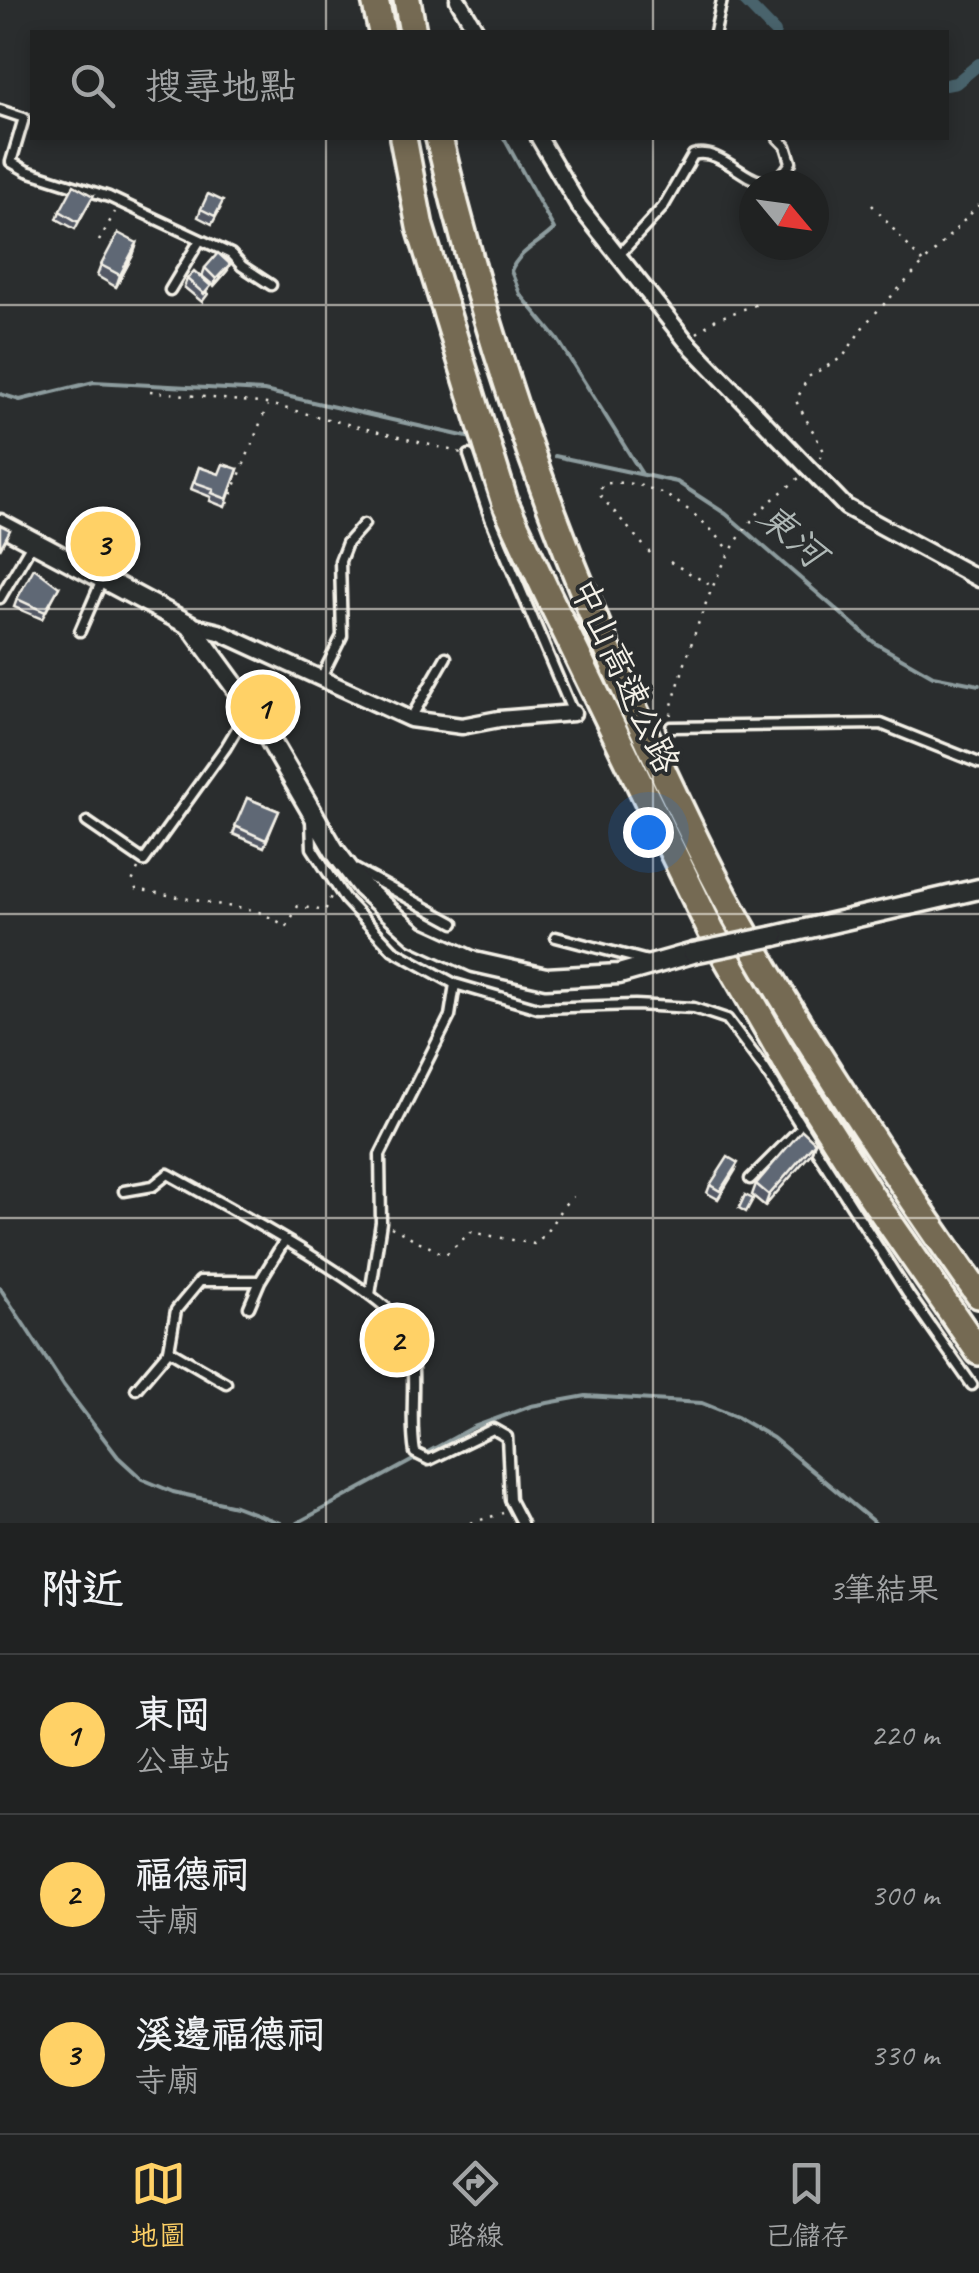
<!DOCTYPE html>
<html lang="zh-TW">
<meta charset="utf-8">
<style>
:root{--surface:#202222;--page:#282a2a;--text:#f1f3f6;--muted:#a2a4a5;--line:#3d3f40;--accent:#ffd166}
body{margin:0;font-family:Caveat,"LXGW WenKai TC",sans-serif;background:var(--page);color:var(--text)}
.compass{position:absolute;left:739px;top:170px;width:90px;height:90px;border-radius:50%;background:var(--surface);box-shadow:0 5px 15px #0003;rotate:119deg}
.you{position:absolute;left:648px;top:832px;width:35px;height:35px;margin:-25px;border:8px solid #fff;border-radius:50%;background:#1a73e8;box-shadow:0 0 0 15px #1a73e833}
.badge{display:grid;place-items:center;width:65px;height:65px;border-radius:50%;background:var(--accent);color:#111;font-size:32px;font-weight:700}
.pin{position:absolute;translate:-50% -50%;border:5px solid #fff;box-shadow:0 2px 10px #0006}
.list{margin:0;padding:0;list-style:none}
h2{display:flex;justify-content:space-between;align-items:center;height:130px;margin:0;padding:0 40px;font-size:42px}
h2 small{font-size:32px;font-weight:400;color:var(--muted)}
.list li{display:grid;grid-template-columns:65px 1fr auto;gap:30px;align-items:center;box-sizing:border-box;height:160px;padding:0 40px;border-top:2px solid var(--line)}
.list b{display:block;font-size:38px;white-space:nowrap}
.list p{margin:0;font-size:32px;white-space:nowrap;color:var(--muted)}
.list em{font-size:32px;font-style:normal;color:var(--muted)}
.icon{flex:none;width:55px;height:55px;fill:none;stroke:currentColor;stroke-width:2;stroke-linecap:round;stroke-linejoin:round}
.map{position:relative;flex:none;width:979px;height:1523px;overflow:hidden}
.search{position:absolute;background:var(--surface);box-shadow:0 5px 15px #0003;left:30px;right:30px;top:30px;height:110px;display:flex;align-items:center;gap:25px;box-sizing:border-box;padding:0 35px;border-radius:0px;color:var(--muted);font-size:38px}
.sheet{height:610px;background:var(--surface)}
nav{display:flex;justify-content:space-around;align-items:center;box-sizing:border-box;height:140px;border-top:2px solid var(--line);background:var(--surface);font-size:28px;color:var(--muted)}
nav a{display:grid;justify-items:center;gap:5px}
nav .on{color:var(--accent)}
.map>svg:first-child{display:block}
.lines{fill:none;stroke-linecap:round;stroke-linejoin:round}
.stream{stroke:#8d9c9e;stroke-width:4}
.canal{stroke:#48636c;stroke-width:12}
.service-casing{stroke:#f4f1e8;stroke-width:15}
.minor-casing{stroke:#f4f1e8;stroke-width:21}
.tertiary-casing{stroke:#f4f1e8;stroke-width:25}
.motorway-casing{stroke:#f4f1e8;stroke-width:32}
.path{stroke:#f4f1e8;stroke-width:2.5;stroke-dasharray:2.5 8;stroke-linecap:butt}
.service{stroke:#2a2d2e;stroke-width:8}
.minor{stroke:#2a2d2e;stroke-width:14}
.tertiary{stroke:#2a2d2e;stroke-width:18}
.motorway{stroke:#746b52;stroke-width:25}
.tertiary-bridge-casing{stroke:#f4f1e8;stroke-width:25;stroke-linecap:butt}
.tertiary-bridge{stroke:#2a2d2e;stroke-width:18}
.wall{fill:#525965;stroke:#f4f1e8;stroke-width:2.5}
.shaded-wall{fill:#424852;stroke:#f4f1e8;stroke-width:2.5}
.building{fill:#5f6775;stroke:#f4f1e8;stroke-width:2.5}
.grid{fill:none;stroke:#f4f1e8;stroke-width:2.5;stroke-opacity:0.55}
.labels{text-anchor:middle;dominant-baseline:central;stroke-width:8;stroke-linejoin:round;paint-order:stroke}
.street-label{font-size:35px;fill:#f4f1e8;stroke:#2a2d2e}
.water-label{font-size:38px;font-style:italic;fill:#afb8b6;stroke:#2a2d2e}
</style>
<div class="map">
<svg width="979" height="1523" viewBox="0 0 979 1523">
<rect width="100%" height="100%" fill="#2a2d2e"/>
<filter id="ink" filterUnits="userSpaceOnUse"><feTurbulence type="fractalNoise" baseFrequency=".01" numOctaves="2"/><feDisplacementMap in="SourceGraphic" scale="20" xChannelSelector="R" yChannelSelector="G"/><feConvolveMatrix kernelMatrix="1 2 1 2 8 2 1 2 1" color-interpolation-filters="sRGB"/></filter>
<g filter="url(#ink)">
<g class="lines">
<path class="stream" d="M 504,138 L 554,229 C 539,244 519,251 511,271 L 520,294 L 558,340 L 642,474
M 0,394 L 20,400 L 94,382 L 264,391 L 476,439
M 555,456 L 677,482 L 726,514 L 875,643 L 933,676 L 979,685
M 0,1288 L 64,1386 L 118,1457 L 142,1479 L 173,1492 L 235,1506 L 280,1523
M 297,1523 L 474,1427 L 531,1406 L 586,1396 L 702,1403 L 737,1417 L 773,1438 L 875,1523"/>
<path class="canal" d="M 744,0 L 775,32
M 946,85 L 956,83 L 979,64"/>
<defs>
<path id="service" d="M 715,32 L 722,0
M 0,110 L 24,118 L 11,162 L 27,171 L 109,197 L 231,254 L 242,266 L 271,285
M 619,255 L 663,207 L 693,155 C 731,144 761,215 791,162 L 786,146 L 778,138
M 170,290 L 200,240
M 469,455 L 490,518 L 573,713
M 0,598 L 33,542
M 80,631 L 102,580
M 321,678 L 342,636 L 340,561 L 347,543 L 364,524
M 411,718 L 446,657
M 671,727 L 881,724 L 979,763
M 311,820 L 312,848 L 345,899 L 393,950 L 455,984 L 538,1008 L 635,1005 L 694,1008 L 727,1019 L 764,1068 L 908,1294 L 972,1385
M 87,822 L 144,861 L 226,747 L 250,707
M 357,870 L 454,923
M 556,937 L 648,961
M 750,1179 L 801,1128
M 124,1191 L 153,1186 L 168,1174 C 211,1198 391,1293 406,1331 C 420,1368 408,1414 415,1453 L 429,1460 L 493,1429 L 507,1437 L 510,1500 L 522,1523
M 370,1295 L 381,1222 L 380,1155 L 450,1016 L 455,984
M 249,1307 L 260,1281
M 169,1350 L 226,1383
M 136,1389 L 169,1350 L 176,1310 L 200,1281 L 260,1281 L 285,1240"/>
<path id="minor" d="M 458,0 L 477,32
M 539,138 L 579,206 L 686,341 L 846,507 L 979,579
M 190,625 L 219,632 L 410,719 L 462,726 L 499,719 L 573,713"/>
<path id="tertiary" d="M 0,524 L 190,625 L 255,714 L 334,850 L 362,887 L 415,935 L 474,962 L 546,978 L 619,974 L 693,953
M 775,936 L 979,889"/>
<path id="motorway" d="M 375,0 L 382,32
M 407,0 L 413,32
M 403,138 L 420,227 L 505,503 L 547,593 L 711,931 L 794,1075 L 869,1193 L 979,1352
M 439,138 C 488,348 558,548 650,744 C 681,810 712,877 749,940 C 819,1062 898,1180 979,1295"/>
</defs>
<use href="#service" class="service-casing"/>
<use href="#minor" class="minor-casing"/>
<use href="#tertiary" class="tertiary-casing"/>
<use href="#motorway" class="motorway-casing"/>
<path class="path" d="M 872,205 L 924,264
M 99,241 L 115,212
M 697,333 L 716,319 L 758,304
M 150,391 L 268,404 L 462,453
M 820,458 L 825,453 L 796,401 L 808,377 L 843,357 L 865,324 L 979,205
M 228,504 L 267,406
M 650,553 L 599,494 L 602,484 C 654,475 700,514 731,552
M 670,562 L 712,586
M 671,715 L 672,705 C 691,645 712,567 753,519 C 766,503 785,490 800,477
M 138,869 L 132,882 L 136,889 L 259,912 L 287,926 L 298,906 L 325,911 L 331,896
M 391,1227 L 445,1255 L 471,1232 L 534,1244 C 552,1232 556,1209 573,1197
M 471,1523 L 503,1513"/>
<use href="#service" class="service"/>
<use href="#minor" class="minor"/>
<use href="#tertiary" class="tertiary"/>
<use href="#motorway" class="motorway"/>
<defs>
<path id="tertiary-bridge" d="M 693,953 L 775,936"/>
</defs>
<use href="#tertiary-bridge" class="tertiary-bridge-casing"/>
<use href="#tertiary-bridge" class="tertiary-bridge"/>
</g>
<path class="wall" d="M 93,196 L 75,229 L 57,219 L 60,211 Z
M 201,209 L 220,209 L 212,224 L 198,217 Z
M 137,243 L 133,255 L 116,287 L 97,276 L 101,265 Z
M 205,268 L 227,271 L 214,286 L 202,276 Z
M 187,279 L 208,294 L 202,302 L 184,287 Z
M 199,467 L 219,474 L 238,469 L 225,507 L 210,501 L 211,497 L 191,489 Z
M 59,587 L 42,619 L 14,607 L 17,599 Z
M 247,798 L 279,811 L 264,847 L 233,834 Z
M 815,1142 L 811,1153 L 765,1206 L 752,1195 L 756,1184 Z
M 735,1171 L 718,1199 L 707,1193 L 710,1185 Z"/>
<path class="shaded-wall" d="M 137,243 L 133,255 L 116,287 L 120,275 Z
M 230,264 L 227,271 L 214,286 L 216,279 Z
M 815,1142 L 811,1153 L 765,1206 L 769,1195 Z"/>
<path class="building" d="M 74,185 L 93,196 L 78,222 L 60,211 Z
M 208,194 L 223,201 L 215,216 L 201,209 Z
M 118,233 L 137,243 L 120,275 L 101,265 Z
M 218,253 L 230,264 L 216,279 L 205,268 Z
M 194,271 L 211,286 L 204,294 L 187,279 Z
M 223,464 L 238,469 L 227,499 L 212,493 L 214,489 L 194,482 L 199,467 L 219,474 Z
M 0,525 L 10,530 L 0,549 Z
M 34,568 L 59,587 L 45,612 L 17,599 Z
M 247,798 L 279,811 L 266,840 L 235,826 Z
M 802,1130 L 815,1142 L 769,1195 L 756,1184 Z
M 728,1157 L 738,1163 L 720,1191 L 710,1185 Z
M 745,1195 L 753,1199 L 746,1212 L 739,1208 Z"/>
</g>
<path class="grid" d="M 326,0 L 326,32M 653,0 L 653,32M 326,138 L 326,1523M 653,138 L 653,1523M 0,305 L 979,305M 0,609 L 979,609M 0,914 L 979,914M 0,1218 L 979,1218"/>
<g class="labels">
<g class="street-label">
<text transform="translate(625 676) rotate(65)">中山高速公路</text>
</g>
<g class="water-label">
<text transform="translate(792 535) rotate(41)">東河</text>
</g>
</g>
</svg>
<svg class="compass" viewBox="-18 -18 36 36"><path d="M0-13l5 13h-10z" fill="#e53935"/><path d="M0 13l5-13h-10z" fill="#a2a4a5"/></svg>
<div class="you"></div>
<div class="pin badge" style="left:263px;top:707px">1</div>
<div class="pin badge" style="left:397px;top:1340px">2</div>
<div class="pin badge" style="left:103px;top:544px">3</div>
<div class="search"><svg class="icon" aria-label="search" viewBox="0 0 24 24"><circle cx="10" cy="10" r="6"/><path d="M15 15l6 6"/></svg>搜尋地點</div>
</div>
<section class="sheet">
<h2>附近<small>3筆結果</small></h2>
<ul class="list">
<li><span class="badge">1</span><div><b>東岡</b><p>公車站</p></div><em>220 m</em></li>
<li><span class="badge">2</span><div><b>福德祠</b><p>寺廟</p></div><em>300 m</em></li>
<li><span class="badge">3</span><div><b>溪邊福德祠</b><p>寺廟</p></div><em>330 m</em></li>
</ul>
</section>
<nav>
<a class="on"><svg class="icon" aria-label="map" viewBox="0 0 24 24"><path d="M3 6l6-2 6 2 6-2v14l-6 2-6-2-6 2zM9 4v14M15 6v14"/></svg>地圖</a>
<a><svg class="icon" aria-label="directions" viewBox="0 0 24 24"><path d="M12 3l9 9-9 9-9-9zM9 14v-3h6M13 9l2 2-2 2"/></svg>路線</a>
<a><svg class="icon" aria-label="saved" viewBox="0 0 24 24"><path d="M7 4h10v16l-5-4-5 4z"/></svg>已儲存</a>
</nav>
